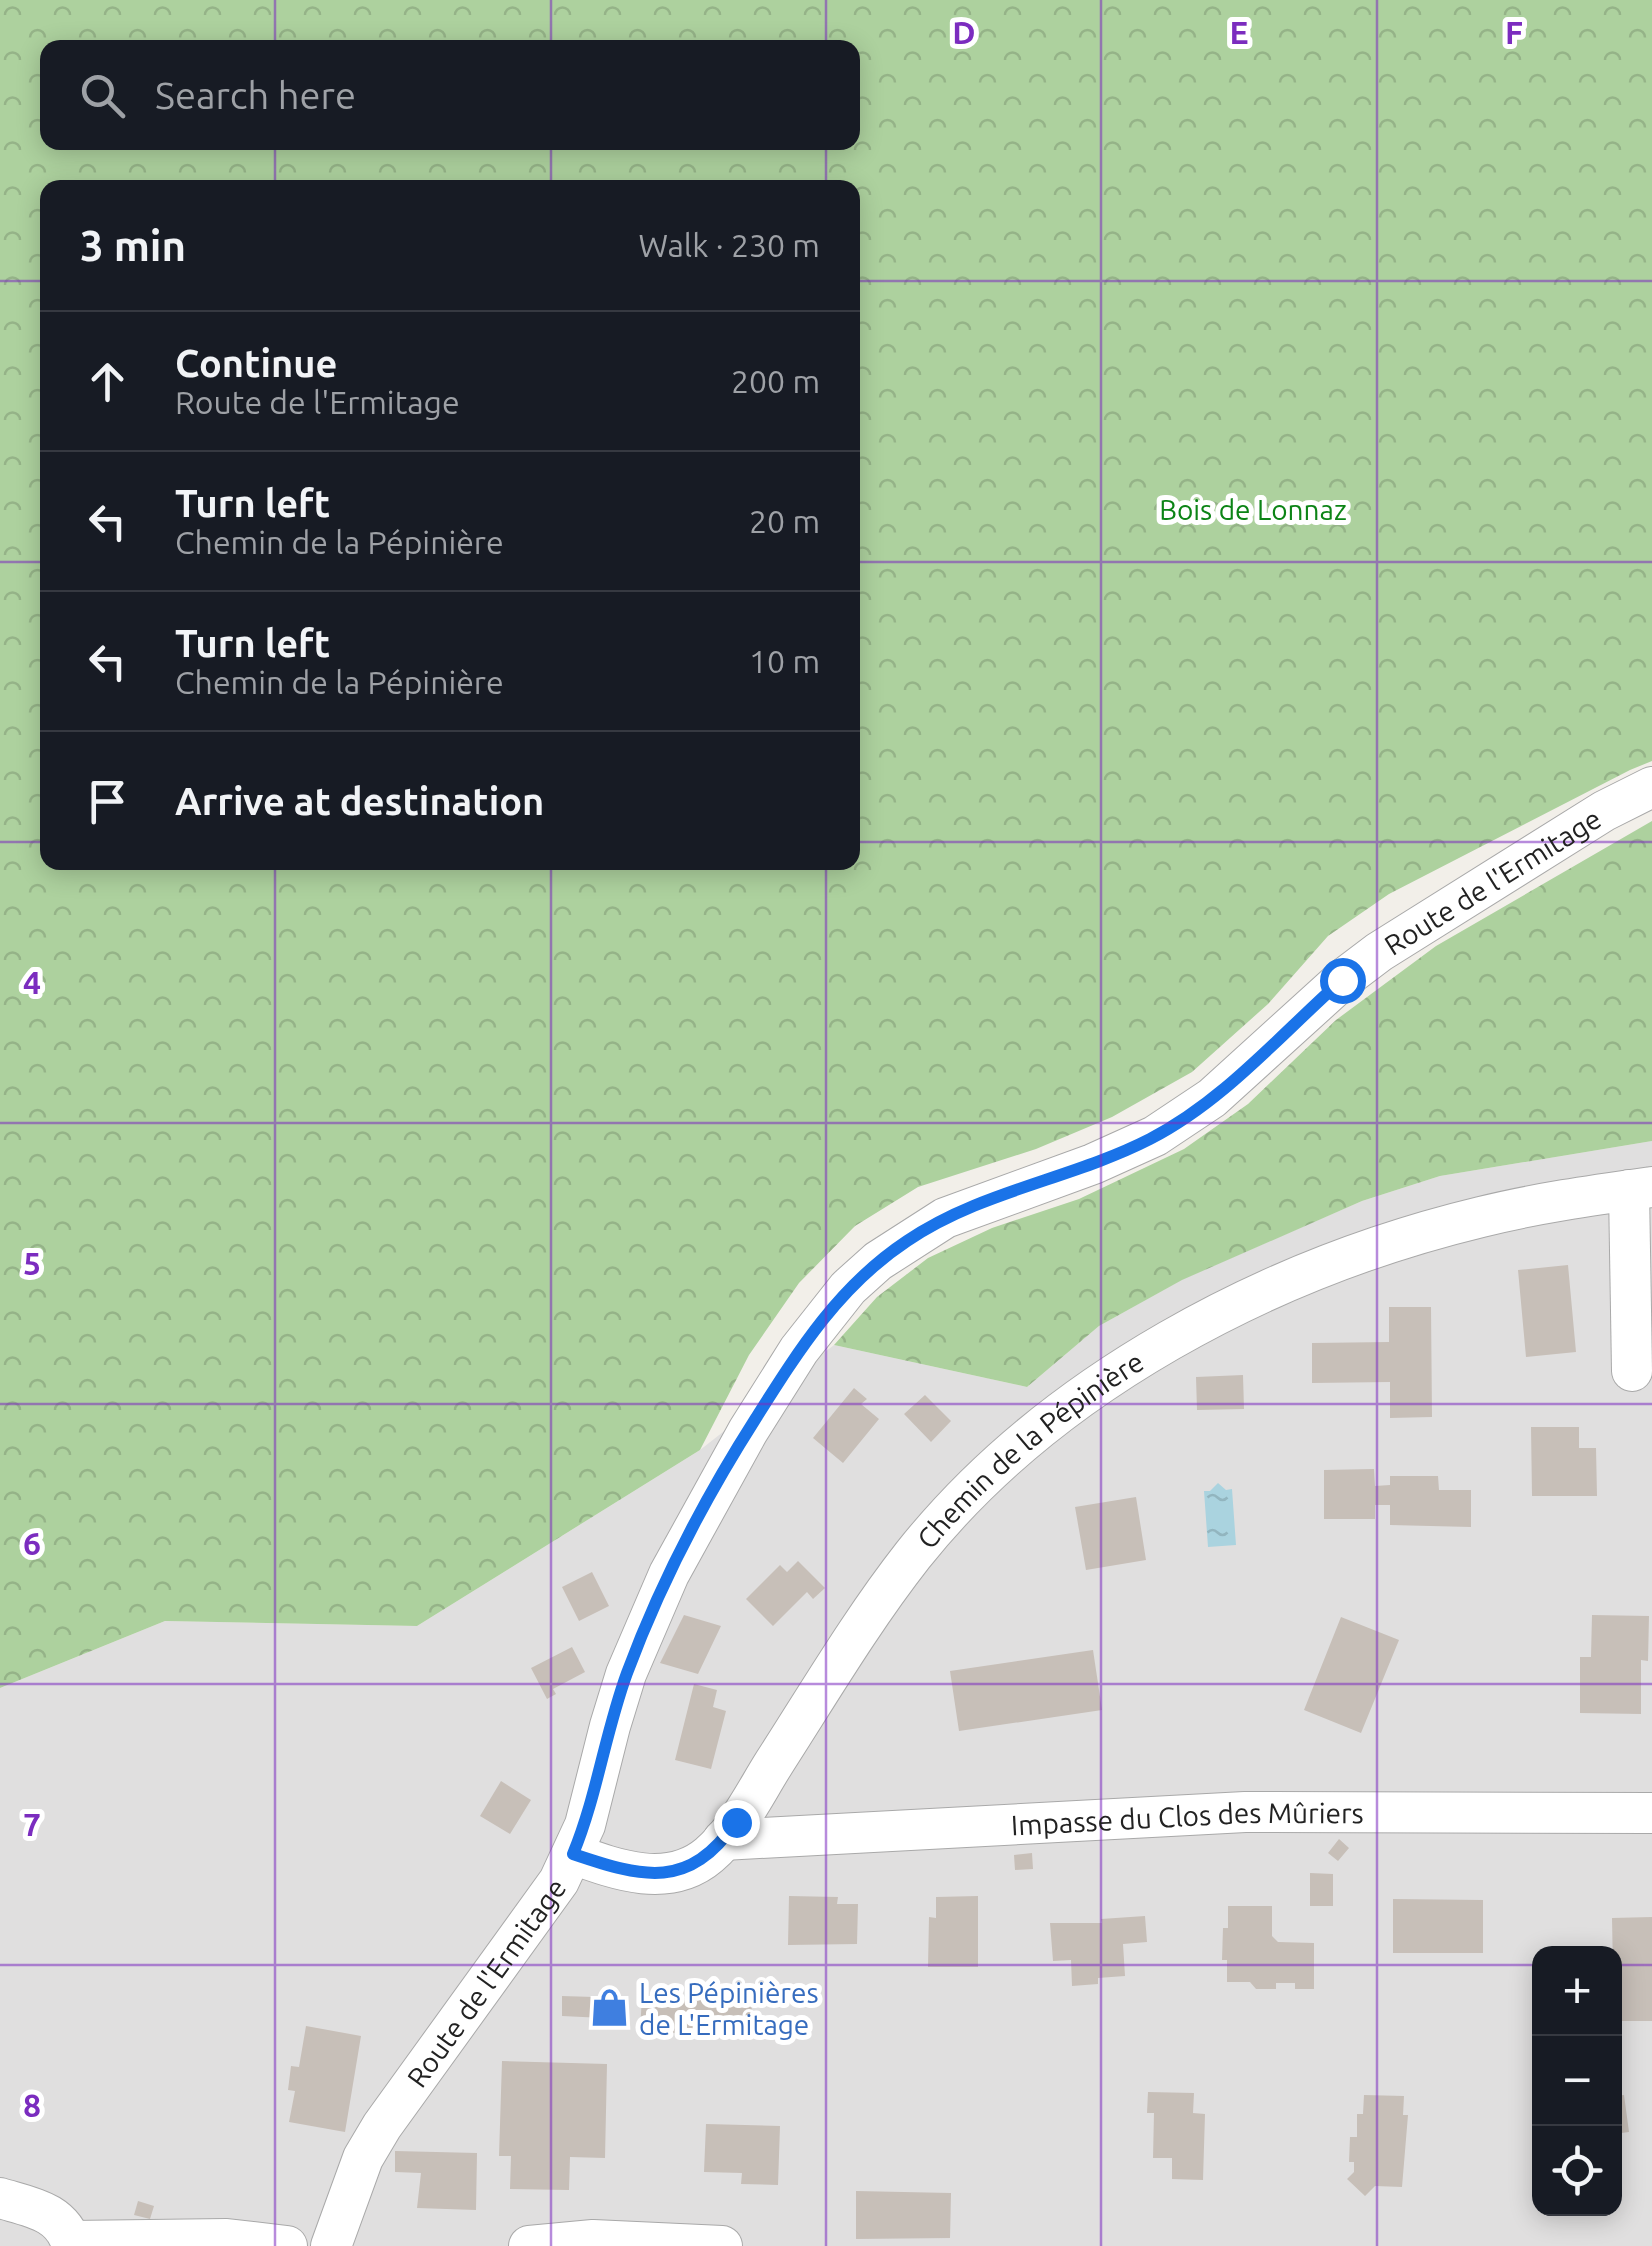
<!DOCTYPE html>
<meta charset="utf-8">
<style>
:root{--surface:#171b24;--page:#20242c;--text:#f1f3f6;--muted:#9ea1a6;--line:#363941}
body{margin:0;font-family:Ubuntu,sans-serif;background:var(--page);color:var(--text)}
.controls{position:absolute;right:30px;bottom:30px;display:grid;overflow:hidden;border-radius:20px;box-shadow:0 5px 25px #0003}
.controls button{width:90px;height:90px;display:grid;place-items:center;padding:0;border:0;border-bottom:2px solid var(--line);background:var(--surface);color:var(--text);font:50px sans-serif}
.stop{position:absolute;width:30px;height:30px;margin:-22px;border:8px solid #1a73e8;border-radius:50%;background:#fff}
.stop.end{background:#1a73e8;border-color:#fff;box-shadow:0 2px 10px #0008}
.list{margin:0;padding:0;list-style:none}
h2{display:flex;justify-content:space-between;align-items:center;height:130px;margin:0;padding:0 40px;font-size:42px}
h2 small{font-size:32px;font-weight:400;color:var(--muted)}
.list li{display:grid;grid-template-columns:65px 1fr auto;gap:30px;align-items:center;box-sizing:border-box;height:140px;padding:0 40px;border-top:2px solid var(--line)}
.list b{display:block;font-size:38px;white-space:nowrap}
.list p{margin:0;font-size:32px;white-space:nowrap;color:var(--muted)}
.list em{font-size:32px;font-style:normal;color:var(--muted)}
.icon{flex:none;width:55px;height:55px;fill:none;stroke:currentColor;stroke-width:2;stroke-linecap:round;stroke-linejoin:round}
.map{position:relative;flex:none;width:1652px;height:2246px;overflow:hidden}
.search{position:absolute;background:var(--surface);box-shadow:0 5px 25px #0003;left:40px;top:40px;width:820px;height:110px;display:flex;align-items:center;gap:25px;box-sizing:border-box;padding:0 35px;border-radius:20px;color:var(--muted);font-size:38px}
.panel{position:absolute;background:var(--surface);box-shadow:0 5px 25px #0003;left:40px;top:180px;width:820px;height:690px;border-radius:20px}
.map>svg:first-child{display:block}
.residential{fill:#e0dfdf;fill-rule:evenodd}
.forest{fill:url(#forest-crowns);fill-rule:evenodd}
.water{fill:url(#water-ripples)}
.building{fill:#c7bfb8}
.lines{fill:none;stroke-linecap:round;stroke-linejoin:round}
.minor-casing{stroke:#a9a9a9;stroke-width:42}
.minor{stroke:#fff;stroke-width:40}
.route{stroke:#1a73e8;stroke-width:12}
.grid{fill:none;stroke:#7b2cbf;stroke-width:2.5;stroke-opacity:0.55}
.labels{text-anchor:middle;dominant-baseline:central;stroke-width:10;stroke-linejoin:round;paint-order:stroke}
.park-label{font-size:28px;fill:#0c8416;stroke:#fff}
.street-label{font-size:28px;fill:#222;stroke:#fff}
.shop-label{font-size:28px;fill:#366cbe;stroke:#fff;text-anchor:start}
.grid-label{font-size:32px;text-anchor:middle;font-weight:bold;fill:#7b2cbf;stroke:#fff;stroke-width:10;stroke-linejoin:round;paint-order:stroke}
</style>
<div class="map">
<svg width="1652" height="2246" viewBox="0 0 1652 2246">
<defs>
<pattern id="forest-crowns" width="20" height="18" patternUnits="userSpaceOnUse" patternTransform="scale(2.5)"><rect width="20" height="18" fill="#add19e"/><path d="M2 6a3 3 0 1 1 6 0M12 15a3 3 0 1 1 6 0" fill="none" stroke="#95b388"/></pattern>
<pattern id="water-ripples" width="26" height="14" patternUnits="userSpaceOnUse" patternTransform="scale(2.5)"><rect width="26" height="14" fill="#aad3df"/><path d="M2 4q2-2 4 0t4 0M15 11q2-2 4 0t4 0" fill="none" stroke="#92b5bf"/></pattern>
</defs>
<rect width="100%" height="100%" fill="#f2efe9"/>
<path class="residential" d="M 1652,1141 L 1652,2246 L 0,2246 L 0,1688 L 165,1621 L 417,1626 L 700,1450 L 834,1345 L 1027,1387 L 1099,1326 L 1183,1279 L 1362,1201 L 1440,1176 ZM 1540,1954 L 1614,1954 L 1614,2208 L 1540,2208 Z"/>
<path class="forest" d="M 0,0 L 1652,0 L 1652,761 L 1630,770 L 1389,894 L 1328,936 L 1268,1004 L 1192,1072 L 1112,1117 L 1036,1149 L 918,1187 L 855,1226 L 799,1283 L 749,1355 L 700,1450 L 417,1626 L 165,1621 L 0,1688 ZM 48,48 L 852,48 L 852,142 L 48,142 ZM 48,188 L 852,188 L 852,862 L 48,862 Z
M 1652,821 L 1652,1141 L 1440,1176 L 1362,1201 L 1182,1280 L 1099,1326 L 1027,1387 L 834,1345 L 877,1297 L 928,1258 L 992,1228 L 1079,1199 L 1184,1149 L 1248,1104 L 1336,1020 L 1436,946 Z"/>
<path class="water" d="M 1218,1483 L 1226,1490 L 1232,1489 L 1236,1545 L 1208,1547 L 1204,1491 L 1210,1491 Z"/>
<path class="building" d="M 1568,1265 L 1576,1352 L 1526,1357 L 1518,1270 Z
M 1389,1307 L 1431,1307 L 1432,1417 L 1390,1418 L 1390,1382 L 1312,1383 L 1312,1343 L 1389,1342 Z
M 1243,1375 L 1244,1409 L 1197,1410 L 1196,1377 Z
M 854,1388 L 867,1399 L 861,1404 L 879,1419 L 843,1463 L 813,1438 Z
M 925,1395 L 951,1421 L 931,1442 L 904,1414 Z
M 1531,1427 L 1579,1427 L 1579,1448 L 1596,1448 L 1597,1496 L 1532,1496 Z
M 1374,1469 L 1375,1486 L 1390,1485 L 1390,1476 L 1438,1476 L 1439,1490 L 1471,1490 L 1471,1527 L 1390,1525 L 1390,1505 L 1375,1505 L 1375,1519 L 1324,1519 L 1324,1470 Z
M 1136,1497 L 1146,1560 L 1086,1570 L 1075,1507 Z
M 798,1561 L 825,1588 L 813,1599 L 807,1592 L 773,1626 L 746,1599 L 780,1565 L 787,1572 Z
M 592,1572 L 609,1606 L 579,1621 L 562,1587 Z
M 684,1615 L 721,1626 L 698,1674 L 660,1663 Z
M 1592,1615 L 1649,1616 L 1648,1661 L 1641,1660 L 1641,1714 L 1580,1713 L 1580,1657 L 1591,1657 Z
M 1341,1617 L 1399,1640 L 1361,1733 L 1304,1710 Z
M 572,1647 L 585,1672 L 553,1689 L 556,1694 L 547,1699 L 531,1668 Z
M 1093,1650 L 1102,1710 L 959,1731 L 950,1671 Z
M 694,1684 L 717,1690 L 713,1707 L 726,1711 L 711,1769 L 675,1760 Z
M 501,1781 L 531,1800 L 510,1834 L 480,1816 Z
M 1339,1839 L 1349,1848 L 1338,1861 L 1328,1853 Z
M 1032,1853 L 1033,1869 L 1015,1870 L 1014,1855 Z
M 1310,1873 L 1333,1874 L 1333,1906 L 1310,1906 Z
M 789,1896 L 838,1897 L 837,1904 L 858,1904 L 857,1944 L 788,1945 Z
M 978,1896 L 978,1967 L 928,1967 L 929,1917 L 936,1918 L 936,1897 Z
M 1393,1899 L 1483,1900 L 1483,1953 L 1393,1953 Z
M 1228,1906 L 1272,1906 L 1272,1936 L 1278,1942 L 1314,1943 L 1314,1989 L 1295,1989 L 1295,1983 L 1276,1983 L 1276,1989 L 1256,1989 L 1250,1982 L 1227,1982 L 1227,1960 L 1222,1960 L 1223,1928 L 1228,1928 Z
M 1145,1916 L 1147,1942 L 1123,1944 L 1125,1976 L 1098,1978 L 1098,1984 L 1072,1986 L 1071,1960 L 1053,1961 L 1050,1923 L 1102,1923 L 1101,1919 Z
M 1652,1917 L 1652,2021 L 1614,2021 L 1612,1918 Z
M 562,1996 L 626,1998 L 624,2019 L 562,2016 Z
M 642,1996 L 752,2001 L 751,2037 L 640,2031 Z
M 306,2026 L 361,2036 L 345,2132 L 289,2122 L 295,2091 L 288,2090 L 291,2066 L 299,2067 Z
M 502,2061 L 607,2064 L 605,2158 L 570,2157 L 569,2190 L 510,2189 L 511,2156 L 499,2156 Z
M 1148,2092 L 1194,2093 L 1193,2113 L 1205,2114 L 1203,2180 L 1172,2179 L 1172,2158 L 1153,2158 L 1154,2113 L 1147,2113 Z
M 1364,2095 L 1404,2096 L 1403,2115 L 1408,2115 L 1402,2187 L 1375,2186 L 1365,2196 L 1347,2179 L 1354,2172 L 1354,2162 L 1349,2162 L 1350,2137 L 1357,2137 L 1357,2114 L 1363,2114 Z
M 1624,2095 L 1629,2132 L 1614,2134 L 1614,2096 Z
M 706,2124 L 780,2126 L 778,2185 L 741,2184 L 742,2173 L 704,2172 Z
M 395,2151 L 477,2153 L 476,2210 L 417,2208 L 421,2173 L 395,2172 Z
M 856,2191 L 951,2193 L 950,2238 L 856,2239 Z
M 138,2201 L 154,2206 L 150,2219 L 134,2215 Z"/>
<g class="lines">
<defs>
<g id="minor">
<path d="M 1629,1190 L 1632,1371"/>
<path id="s1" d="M 723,1840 L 1245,1812 L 1652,1813"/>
<path id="s2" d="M 573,1854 C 617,1870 669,1889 709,1855 C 737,1831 755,1793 774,1763 C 819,1693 862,1620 913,1555 C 1050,1383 1270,1268 1481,1217 C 1537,1203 1595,1195 1652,1187"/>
<path d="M 0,2198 C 30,2207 63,2211 72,2246"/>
<path d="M 71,2241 L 227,2239 L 287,2246"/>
<path id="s3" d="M 331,2246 L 363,2158 L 382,2126 L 559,1881 L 585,1825 L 610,1726 L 626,1674 L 669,1574 L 748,1431 L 799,1350 L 848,1288 L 878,1261 L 945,1218 L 1093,1164 L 1155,1136 L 1212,1098 L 1342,980 L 1379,952 L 1604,811 L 1652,787"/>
<path d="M 529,2246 L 593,2240 L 722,2246"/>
</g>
</defs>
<use href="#minor" class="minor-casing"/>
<use href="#minor" class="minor"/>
</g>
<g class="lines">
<path class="route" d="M 736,1822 C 689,1890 644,1878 573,1854 C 597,1796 605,1733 627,1673 C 660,1584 705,1498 756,1418 C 799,1350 839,1286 907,1241 C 980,1191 1072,1179 1150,1139 C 1224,1101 1281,1034 1342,980"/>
</g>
<path class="grid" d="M 275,0 L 275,48M 551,0 L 551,48M 826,0 L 826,48M 1101,0 L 1101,2246M 1377,0 L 1377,2246M 275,142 L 275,188M 551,142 L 551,188M 826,142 L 826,188M 0,281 L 48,281M 852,281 L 1652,281M 0,562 L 48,562M 852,562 L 1652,562M 0,842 L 48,842M 852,842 L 1652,842M 275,862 L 275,2246M 551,862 L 551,2246M 826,862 L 826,2246M 0,1123 L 1652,1123M 0,1404 L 1652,1404M 0,1684 L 1652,1684M 0,1965 L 1540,1965M 1614,1965 L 1652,1965"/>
<defs>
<symbol id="shop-bare" viewBox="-9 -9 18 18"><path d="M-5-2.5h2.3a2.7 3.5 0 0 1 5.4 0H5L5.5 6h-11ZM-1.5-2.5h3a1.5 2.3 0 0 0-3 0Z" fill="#3f7fe0" stroke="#fff" stroke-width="2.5" paint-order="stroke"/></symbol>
</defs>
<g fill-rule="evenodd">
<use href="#shop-bare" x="582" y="1980" width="55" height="55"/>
</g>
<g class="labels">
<g class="park-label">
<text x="1253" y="509">Bois de Lonnaz</text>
</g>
<g class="street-label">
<text stroke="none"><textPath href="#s3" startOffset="1868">Route de l'Ermitage</textPath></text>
<text stroke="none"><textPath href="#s2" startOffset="665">Chemin de la Pépinière</textPath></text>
<text stroke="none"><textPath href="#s1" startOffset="465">Impasse du Clos des Mûriers</textPath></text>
<text stroke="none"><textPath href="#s3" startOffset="308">Route de l'Ermitage</textPath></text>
</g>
<g class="shop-label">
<text x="639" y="1992">Les Pépinières<tspan x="639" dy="32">de L'Ermitage</tspan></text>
</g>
</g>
<g class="grid-label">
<text x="964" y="44">D</text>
<text x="1239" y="44">E</text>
<text x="1514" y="44">F</text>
<text x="32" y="994">4</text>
<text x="32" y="1275">5</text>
<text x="32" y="1555">6</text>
<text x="32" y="1836">7</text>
<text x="32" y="2117">8</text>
</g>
</svg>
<div class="controls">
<button>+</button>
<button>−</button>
<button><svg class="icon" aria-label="locate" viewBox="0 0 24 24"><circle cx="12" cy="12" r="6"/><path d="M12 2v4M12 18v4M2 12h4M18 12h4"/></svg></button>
</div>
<div class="stop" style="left:1342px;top:980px"></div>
<div class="stop end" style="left:736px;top:1822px"></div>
<div class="search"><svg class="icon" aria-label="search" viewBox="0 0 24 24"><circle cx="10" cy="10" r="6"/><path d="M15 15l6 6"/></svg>Search here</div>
<section class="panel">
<h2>3 min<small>Walk · 230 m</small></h2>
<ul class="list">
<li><svg class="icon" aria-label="ahead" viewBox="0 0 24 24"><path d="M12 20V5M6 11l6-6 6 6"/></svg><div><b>Continue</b><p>Route de l'Ermitage</p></div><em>200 m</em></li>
<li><svg class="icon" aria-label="left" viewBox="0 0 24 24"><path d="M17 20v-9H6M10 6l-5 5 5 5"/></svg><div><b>Turn left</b><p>Chemin de la Pépinière</p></div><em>20 m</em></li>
<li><svg class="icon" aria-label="left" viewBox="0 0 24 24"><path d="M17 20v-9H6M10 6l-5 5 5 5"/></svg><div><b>Turn left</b><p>Chemin de la Pépinière</p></div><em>10 m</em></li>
<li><svg class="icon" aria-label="arrive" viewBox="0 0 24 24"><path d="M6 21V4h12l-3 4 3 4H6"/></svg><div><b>Arrive at destination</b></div></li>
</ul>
</section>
</div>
